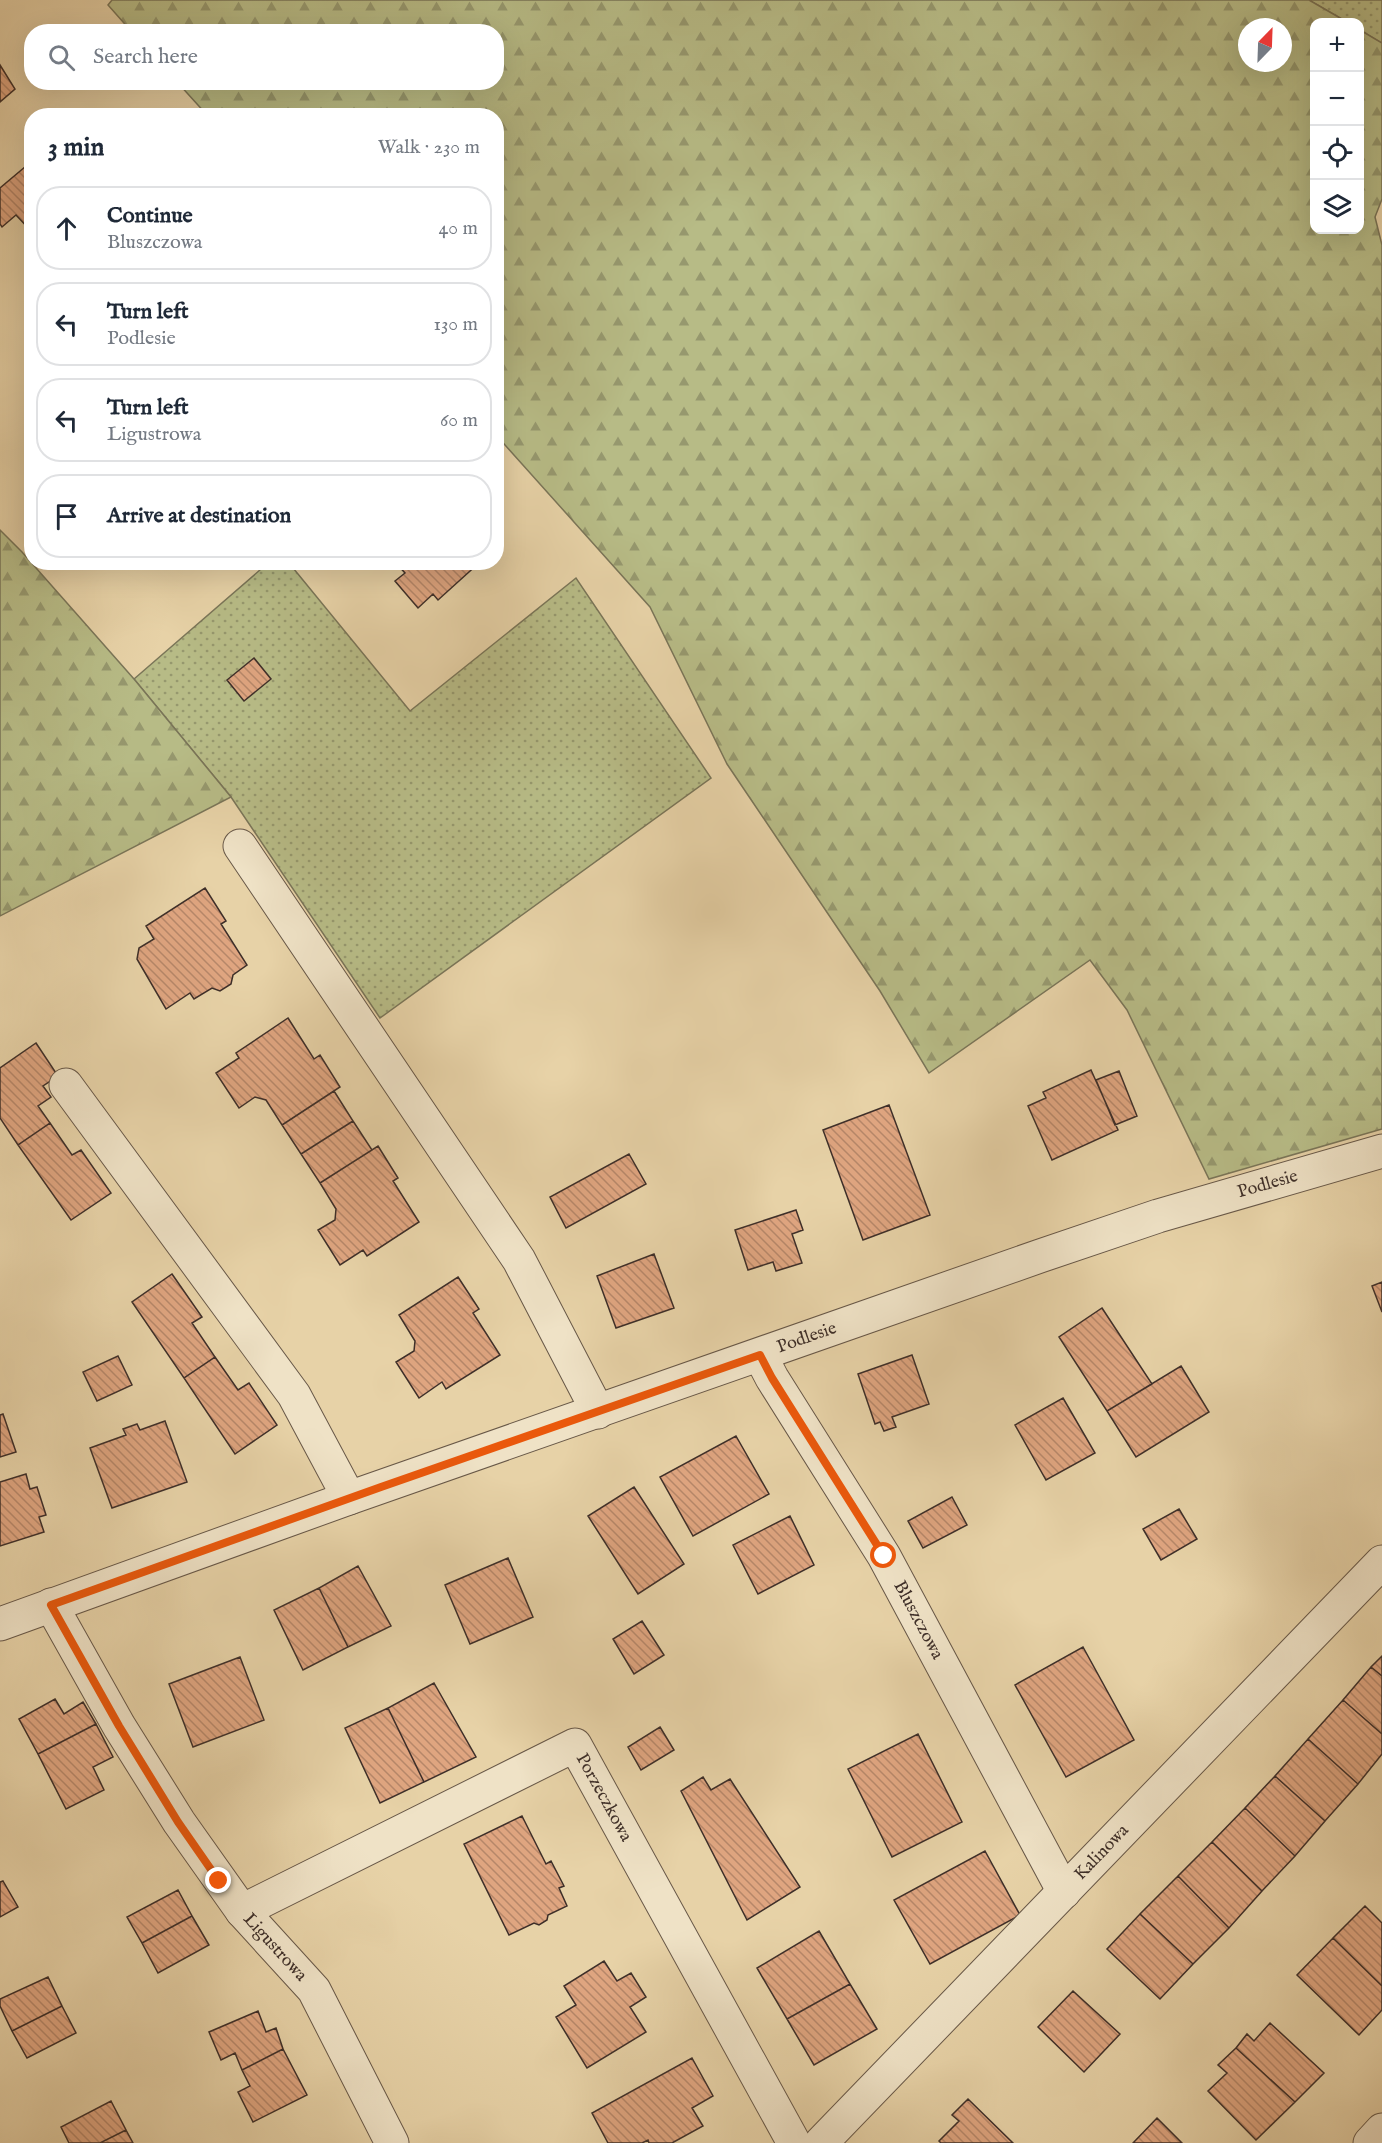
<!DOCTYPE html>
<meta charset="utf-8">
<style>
:root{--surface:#fff;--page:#f6f6f7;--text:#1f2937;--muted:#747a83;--line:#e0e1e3}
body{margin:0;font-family:"IM FELL English",serif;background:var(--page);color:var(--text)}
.controls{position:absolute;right:18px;top:18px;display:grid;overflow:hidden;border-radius:12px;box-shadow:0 6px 24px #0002}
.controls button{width:54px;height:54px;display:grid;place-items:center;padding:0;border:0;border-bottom:2px solid var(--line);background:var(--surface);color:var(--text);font:30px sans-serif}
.compass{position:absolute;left:1238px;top:18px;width:54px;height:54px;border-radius:50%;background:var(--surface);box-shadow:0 6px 24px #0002;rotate:23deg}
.stop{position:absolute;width:18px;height:18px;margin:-14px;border:4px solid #ea580c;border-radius:50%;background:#fff}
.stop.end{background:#ea580c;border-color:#fff;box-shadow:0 2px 6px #0008}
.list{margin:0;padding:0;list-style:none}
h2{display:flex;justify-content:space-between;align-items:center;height:78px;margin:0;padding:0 24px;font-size:26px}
h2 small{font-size:20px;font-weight:400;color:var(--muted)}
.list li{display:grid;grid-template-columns:39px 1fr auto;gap:18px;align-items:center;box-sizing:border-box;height:84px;margin:0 12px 12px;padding:0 12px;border:2px solid var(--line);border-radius:24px}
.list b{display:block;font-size:22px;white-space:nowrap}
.list p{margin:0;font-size:20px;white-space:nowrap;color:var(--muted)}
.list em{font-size:20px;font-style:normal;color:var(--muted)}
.icon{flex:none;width:33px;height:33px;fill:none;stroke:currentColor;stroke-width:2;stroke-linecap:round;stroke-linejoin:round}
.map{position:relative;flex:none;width:1382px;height:2143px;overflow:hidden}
.search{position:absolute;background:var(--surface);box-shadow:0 6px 24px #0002;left:24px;top:24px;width:480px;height:66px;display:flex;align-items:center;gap:15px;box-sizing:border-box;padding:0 21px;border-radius:24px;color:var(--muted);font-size:22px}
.panel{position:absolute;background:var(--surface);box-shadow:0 6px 24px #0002;left:24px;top:108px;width:480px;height:462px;border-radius:24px}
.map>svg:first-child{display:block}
.grass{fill:url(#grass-dots);stroke:#7a7558;stroke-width:1.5}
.forest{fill:url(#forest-firs);stroke:#7a7558;stroke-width:1.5;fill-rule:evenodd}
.building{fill:url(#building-back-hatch);stroke:#3e2f29;stroke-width:1.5}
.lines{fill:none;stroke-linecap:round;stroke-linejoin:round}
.minor-casing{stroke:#685848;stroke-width:35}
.minor{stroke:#efe2c6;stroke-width:33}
.route{stroke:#ea580c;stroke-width:8}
.labels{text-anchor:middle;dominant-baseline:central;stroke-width:4.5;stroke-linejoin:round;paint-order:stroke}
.street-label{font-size:18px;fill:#3e2f29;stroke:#efe2c6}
</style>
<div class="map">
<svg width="1382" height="2143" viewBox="0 0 1382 2143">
<defs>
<pattern id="grass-dots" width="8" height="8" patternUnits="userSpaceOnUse" patternTransform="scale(1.5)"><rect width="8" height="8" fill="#b7bb86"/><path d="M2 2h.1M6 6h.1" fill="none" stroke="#96986e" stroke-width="1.8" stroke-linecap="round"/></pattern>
<pattern id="forest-firs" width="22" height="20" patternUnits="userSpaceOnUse" patternTransform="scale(1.5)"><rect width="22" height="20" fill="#b7bb86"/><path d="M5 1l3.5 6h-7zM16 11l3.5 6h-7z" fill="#96986e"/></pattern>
<pattern id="building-back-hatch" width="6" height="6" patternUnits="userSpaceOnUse" patternTransform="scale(1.5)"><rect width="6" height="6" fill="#dfa580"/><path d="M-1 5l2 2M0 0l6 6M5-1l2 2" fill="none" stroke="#b68769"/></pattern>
</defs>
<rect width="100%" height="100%" fill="#e7d2a7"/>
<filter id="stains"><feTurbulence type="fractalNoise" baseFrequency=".00333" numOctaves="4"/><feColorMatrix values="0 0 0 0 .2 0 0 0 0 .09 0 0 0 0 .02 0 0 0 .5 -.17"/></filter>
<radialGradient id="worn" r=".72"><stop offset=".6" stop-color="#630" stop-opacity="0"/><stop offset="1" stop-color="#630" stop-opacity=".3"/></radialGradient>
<path class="grass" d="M 1309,0 L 1382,0 L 1382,43 L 1360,30 L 1360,22 L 1347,22 Z
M 268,563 L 289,563 L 410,711 L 576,578 L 711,778 L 380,1018 L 231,797 L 134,679 Z"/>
<path class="forest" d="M 112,0 L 1309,0 L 1347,22 L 1314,22 L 1314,230 L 1360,230 L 1360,30 L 1382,43 L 1382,199 L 1375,217 L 1382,245 L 1382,1129 L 1209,1179 L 1127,1010 L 1090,960 L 929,1073 L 880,991 L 727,764 L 650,607 L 497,436 L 496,116 L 207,115 L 178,83 L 496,82 L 496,32 L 131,31 L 108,5 ZM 1247,27 L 1283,27 L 1283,63 L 1247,63 Z
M 0,530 L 22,552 L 134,679 L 231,797 L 0,916 Z"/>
<path class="building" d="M 0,65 L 15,89 L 0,102 Z
M 32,161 L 32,232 L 16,215 L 2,227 L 0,224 L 0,188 Z
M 395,562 L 480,562 L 438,600 L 433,594 L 418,608 L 395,581 L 405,573 Z
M 254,658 L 271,679 L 244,701 L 227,680 Z
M 205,888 L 226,921 L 221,924 L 247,965 L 233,975 L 231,984 L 220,991 L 212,988 L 194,999 L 190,993 L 166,1009 L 137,959 L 139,948 L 154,939 L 146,926 Z
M 288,1018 L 314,1059 L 320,1055 L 340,1087 L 282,1125 L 266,1100 L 255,1097 L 239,1108 L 216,1073 L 239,1058 L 236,1053 Z
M 36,1043 L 58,1076 L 43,1086 L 51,1097 L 38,1106 L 50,1123 L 18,1145 L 0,1118 L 0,1068 Z
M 1091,1070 L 1118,1130 L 1052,1160 L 1028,1106 L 1046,1098 L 1043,1092 Z
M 1119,1071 L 1137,1116 L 1115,1125 L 1096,1080 Z
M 334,1091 L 353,1121 L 301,1154 L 282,1125 Z
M 889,1105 L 930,1215 L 863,1240 L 823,1130 Z
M 353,1121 L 372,1150 L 320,1183 L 301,1154 Z
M 50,1123 L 72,1155 L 81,1150 L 111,1193 L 71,1220 L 18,1145 Z
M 378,1146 L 398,1178 L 393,1181 L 419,1222 L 367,1256 L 363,1250 L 340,1265 L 318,1230 L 335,1220 L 336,1209 L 320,1183 Z
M 629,1154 L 646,1184 L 566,1228 L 550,1197 Z
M 796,1210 L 803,1230 L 792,1234 L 802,1263 L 776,1271 L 773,1262 L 748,1270 L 735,1230 Z
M 654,1254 L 674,1308 L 616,1328 L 597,1276 Z
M 172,1274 L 202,1317 L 192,1323 L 215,1357 L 184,1378 L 132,1302 Z
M 458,1277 L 479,1309 L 473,1313 L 500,1355 L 446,1389 L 442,1382 L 419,1398 L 396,1362 L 414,1351 L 415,1341 L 399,1315 Z
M 1382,1282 L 1382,1312 L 1372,1286 Z
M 1102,1308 L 1152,1384 L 1107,1411 L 1059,1337 Z
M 912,1355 L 929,1404 L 892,1417 L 896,1427 L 884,1431 L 880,1422 L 875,1424 L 858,1374 Z
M 118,1356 L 132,1385 L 97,1401 L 83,1372 Z
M 215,1357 L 238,1390 L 249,1383 L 277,1425 L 235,1454 L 184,1378 Z
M 1181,1366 L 1209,1412 L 1136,1457 L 1107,1411 Z
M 1063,1398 L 1095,1453 L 1046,1480 L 1015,1425 Z
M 3,1414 L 16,1452 L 0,1457 L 0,1415 Z
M 165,1421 L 187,1482 L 112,1508 L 90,1448 L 126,1435 L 123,1429 L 137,1424 L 140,1430 Z
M 736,1436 L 769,1494 L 693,1536 L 660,1477 Z
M 26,1474 L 30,1489 L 37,1487 L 46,1515 L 39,1517 L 44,1532 L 0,1546 L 0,1482 Z
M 634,1487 L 684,1564 L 638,1594 L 588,1516 Z
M 952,1497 L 967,1525 L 923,1548 L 908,1521 Z
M 1179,1509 L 1197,1539 L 1161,1560 L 1143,1529 Z
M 790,1516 L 814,1565 L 758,1594 L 733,1545 Z
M 508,1558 L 533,1617 L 470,1644 L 445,1585 Z
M 358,1566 L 391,1626 L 348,1647 L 319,1588 Z
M 319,1588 L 348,1647 L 303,1670 L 274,1610 Z
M 642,1621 L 664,1655 L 634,1674 L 613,1639 Z
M 1083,1647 L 1134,1740 L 1066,1777 L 1015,1685 Z
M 1382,1656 L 1382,1676 L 1371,1667 Z
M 240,1657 L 264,1720 L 193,1747 L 169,1684 Z
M 1371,1667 L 1382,1676 L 1382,1734 L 1343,1700 Z
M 434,1683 L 476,1757 L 424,1782 L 388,1708 Z
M 55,1699 L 64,1714 L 83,1702 L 96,1724 L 38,1754 L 19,1719 Z
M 1343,1700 L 1382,1734 L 1382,1754 L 1358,1784 L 1308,1739 Z
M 388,1708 L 424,1782 L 380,1803 L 345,1728 Z
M 96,1724 L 113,1757 L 93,1767 L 104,1790 L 66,1809 L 38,1754 Z
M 660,1727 L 674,1750 L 641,1770 L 628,1747 Z
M 918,1734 L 962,1822 L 892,1857 L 848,1769 Z
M 1308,1739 L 1358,1784 L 1325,1821 L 1275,1776 Z
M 1275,1776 L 1325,1821 L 1295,1856 L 1245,1808 Z
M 703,1777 L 711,1790 L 730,1779 L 800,1887 L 747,1920 L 681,1791 Z
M 1245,1808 L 1295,1856 L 1262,1891 L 1212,1842 Z
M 522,1816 L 546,1864 L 551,1861 L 564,1886 L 559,1888 L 567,1906 L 548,1915 L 547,1920 L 539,1925 L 534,1923 L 509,1935 L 464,1844 Z
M 1212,1842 L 1262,1891 L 1229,1928 L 1178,1876 Z
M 985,1851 L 1020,1915 L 930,1964 L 894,1900 Z
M 1178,1876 L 1229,1928 L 1193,1964 L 1140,1914 Z
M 3,1881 L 18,1907 L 0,1917 L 0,1882 Z
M 178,1890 L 192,1916 L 142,1943 L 127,1917 Z
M 1365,1906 L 1382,1923 L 1382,1986 L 1333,1938 Z
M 1140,1914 L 1193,1964 L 1160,1999 L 1107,1949 Z
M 192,1916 L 209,1945 L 158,1973 L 142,1943 Z
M 819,1931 L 850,1984 L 787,2019 L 757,1968 Z
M 1333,1938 L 1382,1986 L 1382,2010 L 1359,2035 L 1297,1975 Z
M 604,1961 L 617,1981 L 631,1973 L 646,1997 L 630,2007 L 646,2032 L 587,2068 L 556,2017 L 576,2005 L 564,1986 Z
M 48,1977 L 62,2006 L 12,2031 L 0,2006 L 0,1999 Z
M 850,1984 L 877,2029 L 814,2065 L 787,2019 Z
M 1073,1991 L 1120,2034 L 1084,2072 L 1038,2027 Z
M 62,2006 L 76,2033 L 27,2058 L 12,2031 Z
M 258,2011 L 266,2032 L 276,2028 L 283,2049 L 242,2070 L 235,2053 L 221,2060 L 209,2032 Z
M 1270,2023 L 1324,2073 L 1295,2102 L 1236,2048 L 1247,2034 L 1254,2041 Z
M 1236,2048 L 1295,2102 L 1256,2140 L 1208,2091 L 1227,2073 L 1218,2065 Z
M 283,2049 L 307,2095 L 253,2122 L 238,2092 L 250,2086 L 242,2070 Z
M 692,2058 L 713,2096 L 692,2108 L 703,2126 L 672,2143 L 649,2143 L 648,2140 L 642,2143 L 608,2143 L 592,2113 Z
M 968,2099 L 1013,2143 L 941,2143 L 939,2141 L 959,2121 L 952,2115 Z
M 111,2101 L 126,2130 L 100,2143 L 69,2143 L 61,2127 Z
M 1157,2118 L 1182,2143 L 1133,2143 Z
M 126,2130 L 133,2143 L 100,2143 Z"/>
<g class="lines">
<defs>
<g id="minor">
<path d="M 240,846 L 519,1260 L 598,1412"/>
<path d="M 66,1085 L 294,1395 L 349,1498"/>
<path id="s1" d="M 760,1355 L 772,1378 L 884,1556 L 1064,1892"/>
<path id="s2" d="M 51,1605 L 119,1726 L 179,1822 L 242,1911 L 314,1990 L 392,2143"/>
<path id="s3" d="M 0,1624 L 349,1498 L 1040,1256 L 1158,1216 L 1382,1151"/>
<path id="s4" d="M 242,1911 L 575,1745 L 794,2143"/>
<path id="s5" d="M 821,2143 L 1382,1562"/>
<path d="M 1370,2143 L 1382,2130"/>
</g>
</defs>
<use href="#minor" class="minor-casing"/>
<use href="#minor" class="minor"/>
</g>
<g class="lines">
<path class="route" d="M 219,1881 L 178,1822 L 119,1726 L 51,1605 L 381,1487 L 760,1355 L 772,1378 L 884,1556"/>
</g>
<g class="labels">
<g class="street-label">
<text stroke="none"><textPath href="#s3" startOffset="1342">Podlesie</textPath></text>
<text stroke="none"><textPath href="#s3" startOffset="856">Podlesie</textPath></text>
<text stroke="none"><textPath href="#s1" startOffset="309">Bluszczowa</textPath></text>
<text stroke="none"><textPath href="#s4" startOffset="432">Porzeczkowa</textPath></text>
<text stroke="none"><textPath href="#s5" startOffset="404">Kalinowa</textPath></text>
<text stroke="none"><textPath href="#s2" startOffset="410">Ligustrowa</textPath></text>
</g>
</g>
<rect width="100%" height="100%" filter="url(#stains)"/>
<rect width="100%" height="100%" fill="url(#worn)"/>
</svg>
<div class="controls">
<button>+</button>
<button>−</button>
<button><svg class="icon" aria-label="locate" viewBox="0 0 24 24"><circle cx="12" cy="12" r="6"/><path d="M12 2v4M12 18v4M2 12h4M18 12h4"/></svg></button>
<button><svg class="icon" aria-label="layers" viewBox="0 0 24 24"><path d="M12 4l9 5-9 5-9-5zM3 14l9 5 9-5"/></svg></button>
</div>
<svg class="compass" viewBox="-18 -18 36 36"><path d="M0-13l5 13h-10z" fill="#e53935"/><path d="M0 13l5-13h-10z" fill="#747a83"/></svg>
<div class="stop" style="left:884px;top:1556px"></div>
<div class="stop end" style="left:219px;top:1881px"></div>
<div class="search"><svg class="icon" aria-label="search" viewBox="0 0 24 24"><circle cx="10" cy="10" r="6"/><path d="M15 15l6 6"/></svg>Search here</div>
<section class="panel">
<h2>3 min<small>Walk · 230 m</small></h2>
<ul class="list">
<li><svg class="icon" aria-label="ahead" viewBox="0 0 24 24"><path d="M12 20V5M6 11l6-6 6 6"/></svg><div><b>Continue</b><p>Bluszczowa</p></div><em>40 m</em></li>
<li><svg class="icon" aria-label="left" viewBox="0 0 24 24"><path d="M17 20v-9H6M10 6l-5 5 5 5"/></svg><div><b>Turn left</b><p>Podlesie</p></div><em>130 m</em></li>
<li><svg class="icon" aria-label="left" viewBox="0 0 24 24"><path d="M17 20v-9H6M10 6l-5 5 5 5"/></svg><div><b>Turn left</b><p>Ligustrowa</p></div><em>60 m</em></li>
<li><svg class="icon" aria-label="arrive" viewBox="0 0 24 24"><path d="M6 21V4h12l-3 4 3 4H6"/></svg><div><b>Arrive at destination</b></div></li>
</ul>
</section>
</div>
